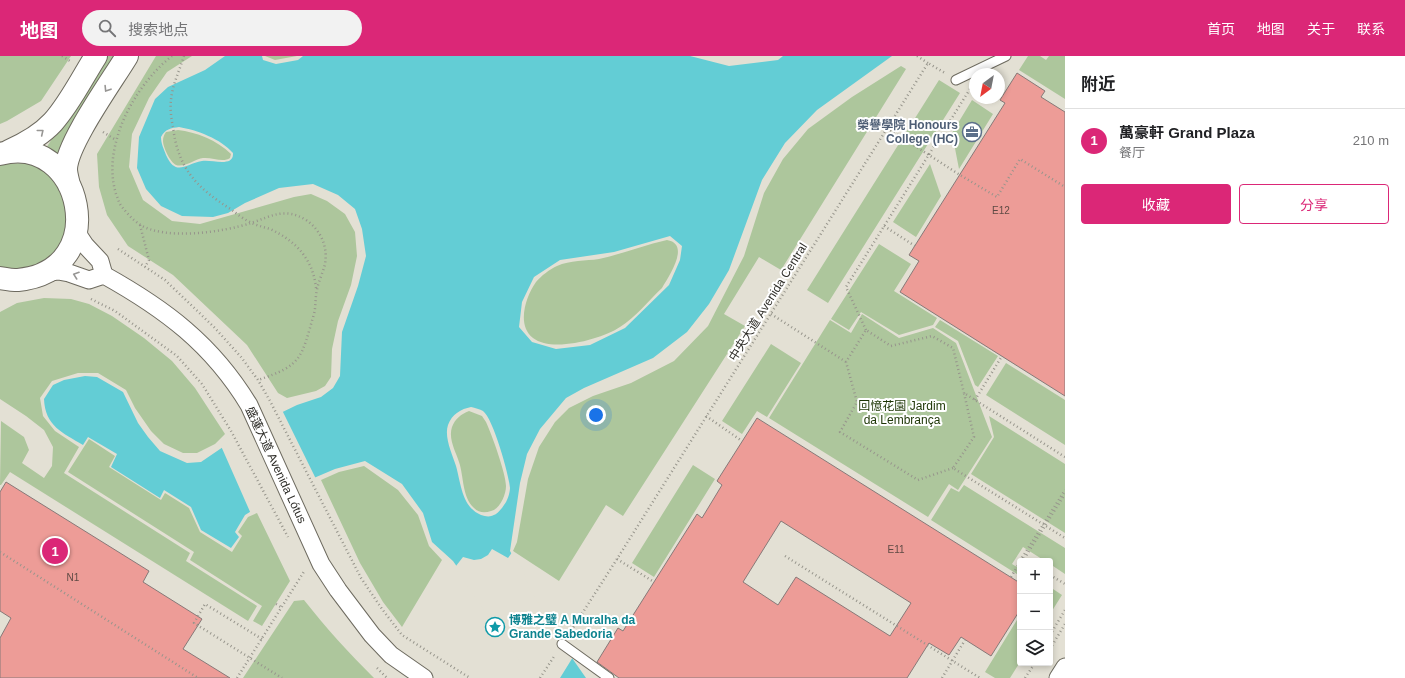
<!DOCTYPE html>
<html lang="zh">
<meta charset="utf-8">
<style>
:root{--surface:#fff;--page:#f2f2f2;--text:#202124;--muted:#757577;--line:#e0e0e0;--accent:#db2777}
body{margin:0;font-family:Helvetica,"Noto Sans SC",sans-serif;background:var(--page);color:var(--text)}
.controls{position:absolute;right:12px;bottom:12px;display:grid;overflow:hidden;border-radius:4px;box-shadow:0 2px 6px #0003}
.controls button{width:36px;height:36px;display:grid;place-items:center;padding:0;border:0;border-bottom:1px solid var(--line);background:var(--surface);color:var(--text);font:20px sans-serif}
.compass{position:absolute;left:969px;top:12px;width:36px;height:36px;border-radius:50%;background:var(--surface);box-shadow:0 2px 6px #0003;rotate:212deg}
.you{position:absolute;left:596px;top:359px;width:14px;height:14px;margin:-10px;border:3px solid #fff;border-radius:50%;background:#1a73e8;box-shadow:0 0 0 6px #1a73e833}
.badge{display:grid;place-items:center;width:26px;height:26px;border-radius:50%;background:var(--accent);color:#fff;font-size:13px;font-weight:700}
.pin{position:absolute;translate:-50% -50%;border:2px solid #fff;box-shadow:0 1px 4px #0006}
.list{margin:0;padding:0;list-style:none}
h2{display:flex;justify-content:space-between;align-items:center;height:52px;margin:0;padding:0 16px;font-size:17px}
h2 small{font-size:13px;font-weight:400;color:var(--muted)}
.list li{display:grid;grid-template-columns:26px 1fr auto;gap:12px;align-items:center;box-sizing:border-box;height:64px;padding:0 16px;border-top:1px solid var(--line)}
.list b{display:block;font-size:15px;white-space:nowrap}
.list p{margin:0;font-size:13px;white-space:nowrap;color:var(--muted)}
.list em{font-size:13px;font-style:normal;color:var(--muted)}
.actions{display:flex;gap:8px;padding:12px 16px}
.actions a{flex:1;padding:9px 0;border:1px solid var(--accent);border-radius:4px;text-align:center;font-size:14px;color:var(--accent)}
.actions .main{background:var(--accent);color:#fff}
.icon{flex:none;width:22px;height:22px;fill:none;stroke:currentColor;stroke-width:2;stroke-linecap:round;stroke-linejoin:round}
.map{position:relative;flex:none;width:1065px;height:622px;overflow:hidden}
header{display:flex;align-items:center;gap:24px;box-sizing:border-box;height:56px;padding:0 20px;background:var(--accent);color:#fff}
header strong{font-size:19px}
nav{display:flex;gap:22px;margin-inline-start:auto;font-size:14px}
.search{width:280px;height:36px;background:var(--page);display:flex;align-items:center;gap:10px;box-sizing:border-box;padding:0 14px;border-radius:22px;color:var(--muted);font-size:15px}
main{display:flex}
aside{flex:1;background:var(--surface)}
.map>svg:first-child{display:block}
.green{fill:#adc69c}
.water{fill:#63cdd5;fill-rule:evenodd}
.pier{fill:#e3e0d4}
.building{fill:#ed9c97;stroke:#877978;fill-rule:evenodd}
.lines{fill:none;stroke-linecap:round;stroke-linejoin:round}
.lane-casing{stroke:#6d6a5f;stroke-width:11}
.street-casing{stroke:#6d6a5f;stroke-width:19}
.secondary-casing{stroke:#6d6a5f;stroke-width:24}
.path{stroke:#97958c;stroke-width:2.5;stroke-dasharray:1 3;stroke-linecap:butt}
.lane{stroke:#fff;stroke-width:9}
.street{stroke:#fff;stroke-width:17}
.secondary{stroke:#fff;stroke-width:22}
.path-bridge{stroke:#97958c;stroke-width:2.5;stroke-dasharray:1 3;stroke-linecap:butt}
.oneway{stroke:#979694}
.labels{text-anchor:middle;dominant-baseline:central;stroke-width:4;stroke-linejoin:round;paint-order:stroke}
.number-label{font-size:10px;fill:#5e4a44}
.service-label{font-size:12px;font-weight:bold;fill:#4e5e75;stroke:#fff;text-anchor:end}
.street-label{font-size:12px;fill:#2f2e29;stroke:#fff}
.park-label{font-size:12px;fill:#1d3505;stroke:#fff}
.culture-label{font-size:12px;font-weight:bold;fill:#0d838f;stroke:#fff;text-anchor:start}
</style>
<header>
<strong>地图</strong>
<div class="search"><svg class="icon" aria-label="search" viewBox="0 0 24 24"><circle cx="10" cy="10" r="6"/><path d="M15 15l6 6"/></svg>搜索地点</div>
<nav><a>首页</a><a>地图</a><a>关于</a><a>联系</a></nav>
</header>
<main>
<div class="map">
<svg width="1065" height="622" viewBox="0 0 1065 622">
<rect width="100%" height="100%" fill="#e3e0d4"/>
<path class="green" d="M 0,0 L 71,0 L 41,45 L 7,65 L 0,68 Z
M 104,0 L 119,0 L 56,106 L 43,97 Z
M 156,0 L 192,0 L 167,16 L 149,42 L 132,78 L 129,111 L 143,144 L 172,165 L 200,168 L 294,141 L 311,138 L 327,145 L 345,158 L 355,176 L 357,200 L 351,229 L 338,265 L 332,293 L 331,321 L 325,330 L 316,335 L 287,342 L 278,337 L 247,289 L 173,219 L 128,190 L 107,159 L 99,131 L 97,98 Z
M 265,0 L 297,0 L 275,4 Z
M 1028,0 L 1040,0 L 1046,4 L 1049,0 L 1065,0 L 1065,43 L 1019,14 Z
M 901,10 L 906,13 L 781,214 L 759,201 L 724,258 L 745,270 L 623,460 L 606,449 L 559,525 L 513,495 L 517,486 L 528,423 L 539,391 L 555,366 L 569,352 L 593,340 L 631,327 L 674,305 L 708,270 L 744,200 L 764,137 L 783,103 L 808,73 L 852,41 Z
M 939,24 L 960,37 L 828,247 L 807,234 Z
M 972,44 L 993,58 L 959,113 L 952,77 Z
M 178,74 C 196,76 217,84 231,98 L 230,102 C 223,107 212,101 203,102 C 195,103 184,112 176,109 C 170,106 163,91 163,85 C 163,81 164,79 166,76 Z
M 27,107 L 43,114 L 56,125 L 64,140 L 67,173 L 60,189 L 49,202 L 34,211 L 16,214 L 0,212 L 0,108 Z
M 930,108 L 941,140 L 916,181 L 893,166 Z
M 667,184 C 691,188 669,220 662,232 C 648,245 636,261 620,271 C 602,283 552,297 533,282 C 516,269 526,240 536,226 C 541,220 550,213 557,210 C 570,204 586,205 599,203 C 622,198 644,189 667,184 Z
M 879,188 L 911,208 L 894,235 L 937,262 L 933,269 L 899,279 L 861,256 L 849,274 L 831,263 Z
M 44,242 L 71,243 L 89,248 L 112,260 L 144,282 L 172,305 L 195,332 L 225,378 L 215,388 L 197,397 L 183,397 L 164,388 L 151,375 L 135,352 L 126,334 L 98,317 L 78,317 L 52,325 L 40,342 L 43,360 L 55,375 L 79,391 L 64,417 L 190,497 L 186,505 L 257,550 L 248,565 L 10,416 L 1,429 L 0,429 L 1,365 L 24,381 L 29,394 L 22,407 L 44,422 L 52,410 L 53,391 L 44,374 L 26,360 L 0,343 L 0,256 L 17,247 Z
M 862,258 L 899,282 L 933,272 L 956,287 L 992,381 L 958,434 L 949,428 L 928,461 L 769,362 L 830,264 L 851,277 Z
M 940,264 L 998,300 L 978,331 L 975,329 L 958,285 L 935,271 Z
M 771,288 L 801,307 L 767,361 L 757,355 L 742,378 L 722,365 Z
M 1006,307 L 1065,344 L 1065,389 L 986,339 Z
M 469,355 L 482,360 L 486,366 C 492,379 506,418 506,430 C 506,439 500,453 491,455 C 485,457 479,457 474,452 C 462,441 464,421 459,406 C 456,396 448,383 452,371 C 455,363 461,358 469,355 Z
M 989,360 L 1065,408 L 1065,477 L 971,418 L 994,381 Z
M 89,383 L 115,400 L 109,411 L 161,444 L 165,437 L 189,452 L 200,476 L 232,496 L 242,480 L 238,476 L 248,461 L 257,457 L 290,525 L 262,570 L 253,565 L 262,550 L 190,504 L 194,496 L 68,416 Z
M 693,409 L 715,423 L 654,521 L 632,507 Z
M 364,410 L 398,434 L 418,459 L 429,490 L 442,504 L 402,571 L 383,546 L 360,507 L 321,424 L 339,416 Z
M 964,429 L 1065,492 L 1065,518 L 1050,508 L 1050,505 L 1045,505 L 1023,491 L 1012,508 L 1020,513 L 1020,520 L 931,464 L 951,432 L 959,436 Z
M 1050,531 L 1062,539 L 1050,558 Z
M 304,544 C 326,572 349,597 374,622 L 243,622 L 294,545 Z
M 1020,559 L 1020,606 L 1010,622 L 995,622 L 985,616 Z"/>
<path class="water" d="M 225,0 L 262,0 L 263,4 L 276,8 L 298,4 L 303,0 L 690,0 L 729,10 L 778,4 L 783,0 L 892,0 L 817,54 L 785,87 L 762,124 L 729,214 L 709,248 L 687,276 L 653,302 L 584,332 L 566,342 L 540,373 L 527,398 L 520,427 L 510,495 L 520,513 L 527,533 L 558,582 L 586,622 L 535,622 L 453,505 L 432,486 L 423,457 L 402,428 L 365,405 L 335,413 L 295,430 L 277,439 L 245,459 L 235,476 L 239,481 L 231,492 L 201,474 L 191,451 L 164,434 L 160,442 L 111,411 L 117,398 L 88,381 L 83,389 C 63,377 45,370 44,343 L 53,329 L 64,324 L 85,320 L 97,321 L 123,336 L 138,367 L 148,381 L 160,395 L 187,407 L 201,406 L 245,376 L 266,364 L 297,349 L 321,341 L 333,332 L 340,320 L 342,276 L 358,230 L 366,200 L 362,173 L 355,153 L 338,139 L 313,128 L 279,132 L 245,147 L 228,157 L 213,161 L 182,160 L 161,150 L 146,133 L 137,112 L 139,81 L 155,43 L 168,31 L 205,14 ZM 179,71 C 197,74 221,83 233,97 C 234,112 211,103 202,105 C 185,108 176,121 166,99 C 164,93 161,88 161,81 C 165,73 171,72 179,71 ZM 670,180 L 682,190 L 680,204 L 669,229 L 625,272 L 590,289 L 556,293 L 532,286 L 519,271 L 522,246 L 534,221 L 560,204 L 614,196 ZM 471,351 C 475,352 480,353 483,355 C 493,362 509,419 510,432 C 510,437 507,446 504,449 C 498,458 492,463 481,459 C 462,451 461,428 456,410 C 452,398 444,381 448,369 C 452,358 461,353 471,351 Z"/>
<path class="pier" d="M 282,354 L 316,423 L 296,432 L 251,458 L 221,390 L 244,374 Z
M 492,493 L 508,502 L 513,495 L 522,512 L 529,532 L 559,581 L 573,601 L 560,622 L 532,622 L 453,509 L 456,510 L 463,501 L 474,504 L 481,503 L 488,499 Z"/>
<path class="building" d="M 1017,17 L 1045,35 L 1041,41 L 1065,56 L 1065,340 L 900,236 L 919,205 L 909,199 L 1005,47 L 1000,44 Z
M 757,362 L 1020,527 L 1020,554 L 991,600 L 961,581 L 949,599 L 929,587 L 907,622 L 619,622 L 597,606 L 618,572 L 623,575 L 697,458 L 702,462 L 722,429 L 717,425 ZM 781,465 L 911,547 L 890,580 L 796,521 L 778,549 L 743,526 Z
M 6,426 L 149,515 L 143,526 L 202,563 L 183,593 L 230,622 L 0,622 L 0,582 L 11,562 L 0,555 L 0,436 Z"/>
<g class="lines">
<defs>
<path id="lane" d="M 956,24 L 1006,0
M 562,588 L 609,622"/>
<path id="street" d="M 78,171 L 79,180 L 85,189 L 100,205 L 104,219 C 165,253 212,288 249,349 L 321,508 L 338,534 L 372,579 L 391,599 L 424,622
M 47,217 L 58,215 L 69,217 L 89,224 L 104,219
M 1058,622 L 1065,611"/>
<path id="secondary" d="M 9,95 C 25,88 41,79 53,66 C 70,47 82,22 96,0
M 0,98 C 82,75 114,215 18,224 C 13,224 6,223 0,222
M 69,129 C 68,124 66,118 66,113 C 67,87 112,25 127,0"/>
</defs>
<use href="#lane" class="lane-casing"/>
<use href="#street" class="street-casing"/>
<use href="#secondary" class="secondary-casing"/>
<path class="path" d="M 62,0 L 70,5
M 172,0 C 150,17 131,44 121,70 C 113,92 109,114 116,138 C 118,143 119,147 122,151 C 127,157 133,164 139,168 C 164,185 224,176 251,167 C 272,160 285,151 306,164 C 321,174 328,191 325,208 C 323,217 318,226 317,234 C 315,242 316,250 314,258 C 301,302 303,309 258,324
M 184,0 C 180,13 172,30 171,44 C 170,52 171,62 173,71 C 178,113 197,132 232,154 C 238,159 245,164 252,167 C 258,170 264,171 270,173 C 296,185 313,203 316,232
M 917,0 L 928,7
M 887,72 L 960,119 L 997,141 L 1020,103 L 1065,131
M 103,76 L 116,84
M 140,169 L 149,204 L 145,211
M 884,170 L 915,190
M 118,193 L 165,224 L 214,271 L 241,301 L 258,324 L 270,345 L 361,522 L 382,553 L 402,579 L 470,622
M 91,243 L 115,255 L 177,300 L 202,328 L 231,375 L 288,481
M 771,258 L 846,306
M 866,274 L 846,231 L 970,33
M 975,344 L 1002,300
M 706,360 L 742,385
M 1065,401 L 964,337 L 974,381 L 953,412 L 1065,482
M 953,412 L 918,424 L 840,376 L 857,346 L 846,306 L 866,274 L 891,290 L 932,280 L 953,292 L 964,337
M 0,496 L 198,622
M 785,500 L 980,622
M 617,503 L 654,526
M 1027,505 L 1024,503 L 1065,438
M 1050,519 L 1065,528
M 1011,521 L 1020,506
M 276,548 L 281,551
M 569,578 L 617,503 L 928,7 L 945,17
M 1050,579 L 1065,554
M 262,583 L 205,548 L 194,567 L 282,622
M 1050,593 L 1065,568
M 377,612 L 387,622
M 237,622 L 305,514
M 540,622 L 555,599
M 1025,622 L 1035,607"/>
<use href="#lane" class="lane"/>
<use href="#street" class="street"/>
<use href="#secondary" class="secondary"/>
<path class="path-bridge" d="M 1022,502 L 1028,505
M 1020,505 L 1065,434
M 942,622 L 965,584"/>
</g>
<defs><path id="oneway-chevron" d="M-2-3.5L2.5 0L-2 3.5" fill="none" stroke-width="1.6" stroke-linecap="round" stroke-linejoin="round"/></defs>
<g class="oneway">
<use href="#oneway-chevron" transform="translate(107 33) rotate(122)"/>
<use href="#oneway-chevron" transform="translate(41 76) rotate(-39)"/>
<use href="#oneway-chevron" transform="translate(76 219) rotate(-161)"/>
</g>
<defs>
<symbol id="office-ring" viewBox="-11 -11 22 22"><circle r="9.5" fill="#fff" stroke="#5c6f8a" stroke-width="1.5"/><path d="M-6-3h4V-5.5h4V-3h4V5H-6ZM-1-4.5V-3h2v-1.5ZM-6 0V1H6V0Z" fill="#5c6f8a"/></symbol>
<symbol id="sight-ring" viewBox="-11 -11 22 22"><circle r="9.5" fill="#fff" stroke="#0f9aa8" stroke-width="1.5"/><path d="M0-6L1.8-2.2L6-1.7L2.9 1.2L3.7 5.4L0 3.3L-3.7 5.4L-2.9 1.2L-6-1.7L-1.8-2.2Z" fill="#0f9aa8"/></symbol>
</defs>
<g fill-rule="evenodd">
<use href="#office-ring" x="961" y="65" width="22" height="22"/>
<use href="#sight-ring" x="484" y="560" width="22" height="22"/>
</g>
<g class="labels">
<g class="number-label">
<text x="1001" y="154">E12</text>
<text x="896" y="493">E11</text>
<text x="73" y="521">N1</text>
</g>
<g class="service-label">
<text x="958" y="69">榮譽學院 Honours<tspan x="958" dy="14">College (HC)</tspan></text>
</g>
<g class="street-label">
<text transform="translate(768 246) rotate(-58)">中央大道 Avenida Central</text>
<text transform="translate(276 409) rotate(65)">盛蓮大道 Avenida Lótus</text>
</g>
<g class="park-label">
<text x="902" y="350">回憶花園 Jardim<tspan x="902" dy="14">da Lembrança</tspan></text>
</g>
<g class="culture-label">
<text x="509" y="564">博雅之璧 A Muralha da<tspan x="509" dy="14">Grande Sabedoria</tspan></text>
</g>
</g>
</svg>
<div class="controls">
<button>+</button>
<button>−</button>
<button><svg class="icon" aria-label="layers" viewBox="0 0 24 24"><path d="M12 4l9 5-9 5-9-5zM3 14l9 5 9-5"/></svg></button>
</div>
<svg class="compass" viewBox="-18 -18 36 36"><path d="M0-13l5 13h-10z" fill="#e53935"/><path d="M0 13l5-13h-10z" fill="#757577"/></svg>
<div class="you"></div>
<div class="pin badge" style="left:55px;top:495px">1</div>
</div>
<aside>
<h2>附近<small></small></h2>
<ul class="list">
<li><span class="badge">1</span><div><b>萬豪軒 Grand Plaza</b><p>餐厅</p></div><em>210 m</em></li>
</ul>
<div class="actions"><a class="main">收藏</a><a>分享</a></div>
</aside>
</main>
